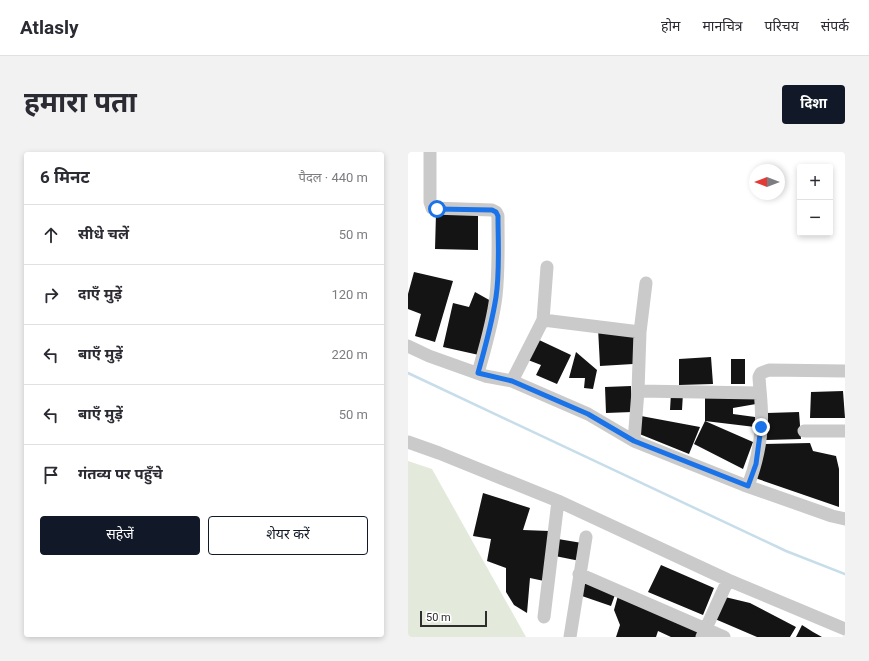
<!DOCTYPE html>
<html lang="hi">
<meta charset="utf-8">
<style>
:root{--surface:#fff;--page:#f2f2f3;--text:#2b2b33;--muted:#7c7c81;--line:#e1e1e2;--accent:#111827}
body{margin:0;font-family:Roboto,"Noto Sans Devanagari",sans-serif;background:var(--page);color:var(--text)}
.controls{position:absolute;right:12px;top:12px;display:grid;overflow:hidden;border-radius:4px;box-shadow:0 2px 6px #0003}
.controls button{width:36px;height:36px;display:grid;place-items:center;padding:0;border:0;border-bottom:1px solid var(--line);background:var(--surface);color:var(--text);font:20px sans-serif}
.compass{position:absolute;left:341px;top:12px;width:36px;height:36px;border-radius:50%;background:var(--surface);box-shadow:0 2px 6px #0003;rotate:270deg}
.scale{position:absolute;left:12px;bottom:10px;width:67px;box-sizing:border-box;padding-left:4px;border:2px solid #2d2d2d;border-top:0;font-size:11px;line-height:14px;white-space:nowrap;color:#2d2d2d;-webkit-text-stroke:3px #fff;paint-order:stroke}
.stop{position:absolute;width:12px;height:12px;margin:-9px;border:3px solid #1a73e8;border-radius:50%;background:#fff}
.stop.end{background:#1a73e8;border-color:#fff;box-shadow:0 1px 4px #0008}
.list{margin:0;padding:0;list-style:none}
h2{display:flex;justify-content:space-between;align-items:center;height:52px;margin:0;padding:0 16px;font-size:17px}
h2 small{font-size:13px;font-weight:400;color:var(--muted)}
.list li{display:grid;grid-template-columns:26px 1fr auto;gap:12px;align-items:center;box-sizing:border-box;height:60px;padding:0 16px;border-top:1px solid var(--line)}
.list b{display:block;font-size:15px;white-space:nowrap}
.list em{font-size:13px;font-style:normal;color:var(--muted)}
.actions{display:flex;gap:8px;padding:12px 16px}
.actions a{flex:1;padding:9px 0;border:1px solid var(--accent);border-radius:4px;text-align:center;font-size:14px;color:var(--accent)}
.actions .main{background:var(--accent);color:#fff}
.icon{flex:none;width:22px;height:22px;fill:none;stroke:currentColor;stroke-width:2;stroke-linecap:round;stroke-linejoin:round}
.map{position:relative;flex:none;width:437px;height:485px;overflow:hidden;border-radius:4px}
header{display:flex;align-items:center;gap:24px;box-sizing:border-box;height:56px;padding:0 20px;background:var(--surface);border-bottom:1px solid var(--line)}
header strong{font-size:19px}
nav{display:flex;gap:22px;margin-inline-start:auto;font-size:14px}
.intro{display:flex;align-items:center;justify-content:space-between;box-sizing:border-box;height:96px;padding:0 24px}
h1{margin:0;font-size:28px}
.button{padding:10px 18px;border-radius:4px;background:var(--accent);color:#fff;font-size:14px;font-weight:700}
main{display:flex;gap:24px;padding:0 24px}
aside{flex:1;background:var(--surface);border-radius:4px;box-shadow:0 2px 6px #0003}
.map>svg:first-child{display:block}
.green{fill:#e3eadb}
.lines{fill:none;stroke-linecap:round;stroke-linejoin:round}
.stream{stroke:#c7dde9;stroke-width:2.5}
.building{fill:#141414}
.minor{stroke:#cacaca;stroke-width:13}
.route{stroke:#1a73e8;stroke-width:5}
</style>
<header>
<strong>Atlasly</strong>
<nav><a>होम</a><a>मानचित्र</a><a>परिचय</a><a>संपर्क</a></nav>
</header>
<div class="intro"><h1>हमारा पता</h1><a class="button">दिशा</a></div>
<main>
<aside>
<h2>6 मिनट<small>पैदल · 440 m</small></h2>
<ul class="list">
<li><svg class="icon" aria-label="ahead" viewBox="0 0 24 24"><path d="M12 20V5M6 11l6-6 6 6"/></svg><div><b>सीधे चलें</b></div><em>50 m</em></li>
<li><svg class="icon" aria-label="right" viewBox="0 0 24 24"><path d="M7 20v-9h11M14 6l5 5-5 5"/></svg><div><b>दाएँ मुड़ें</b></div><em>120 m</em></li>
<li><svg class="icon" aria-label="left" viewBox="0 0 24 24"><path d="M17 20v-9H6M10 6l-5 5 5 5"/></svg><div><b>बाएँ मुड़ें</b></div><em>220 m</em></li>
<li><svg class="icon" aria-label="left" viewBox="0 0 24 24"><path d="M17 20v-9H6M10 6l-5 5 5 5"/></svg><div><b>बाएँ मुड़ें</b></div><em>50 m</em></li>
<li><svg class="icon" aria-label="arrive" viewBox="0 0 24 24"><path d="M6 21V4h12l-3 4 3 4H6"/></svg><div><b>गंतव्य पर पहुँचे</b></div></li>
</ul>
<div class="actions"><a class="main">सहेजें</a><a>शेयर करें</a></div>
</aside>
<div class="map">
<svg width="437" height="485" viewBox="0 0 437 485">
<rect width="100%" height="100%" fill="#fff"/>
<path class="green" d="M 0,309 L 24,317 L 118,485 L 0,485 Z"/>
<g class="lines">
<path class="stream" d="M 0,221 L 378,399 L 437,422"/>
</g>
<path class="building" d="M 28,61 L 70,62 L 70,98 L 27,97 Z
M 6,120 L 45,129 L 27,190 L 7,184 L 13,162 L 0,157 L 0,142 Z
M 67,140 L 83,149 L 71,203 L 35,195 L 45,151 L 61,155 Z
M 190,176 L 228,181 L 225,212 L 192,214 Z
M 129,187 L 163,203 L 149,232 L 128,223 L 133,213 L 120,208 Z
M 168,200 L 189,218 L 185,237 L 176,236 L 177,226 L 161,226 Z
M 303,205 L 305,232 L 271,233 L 271,207 Z
M 323,207 L 337,207 L 337,232 L 323,232 Z
M 223,234 L 224,260 L 198,261 L 197,235 Z
M 435,239 L 437,266 L 402,266 L 403,240 Z
M 263,241 L 275,241 L 274,258 L 262,258 Z
M 297,243 L 349,247 L 348,252 L 325,256 L 325,262 L 347,265 L 347,275 L 297,269 Z
M 391,260 L 393,287 L 358,288 L 359,261 Z
M 233,264 L 292,275 L 281,302 L 229,281 Z
M 297,269 L 345,290 L 335,317 L 286,292 Z
M 402,291 L 405,299 L 428,304 L 431,317 L 431,355 L 347,326 L 356,292 Z
M 75,341 L 122,356 L 115,378 L 141,379 L 136,429 L 122,426 L 119,461 L 106,453 L 98,440 L 98,416 L 79,409 L 83,387 L 65,384 Z
M 150,387 L 174,391 L 172,409 L 147,404 Z
M 253,413 L 306,436 L 295,463 L 240,440 Z
M 172,426 L 208,440 L 203,454 L 171,443 Z
M 211,440 L 293,480 L 291,485 L 263,485 L 250,479 L 248,485 L 208,485 L 212,473 L 206,458 Z
M 317,445 L 342,451 L 388,475 L 382,485 L 349,485 L 307,467 Z
M 394,473 L 405,480 L 414,485 L 388,485 Z"/>
<g class="lines">
<path class="minor" d="M 22,0 L 22,50 L 24,56 L 84,58 L 88,60 L 90,64 C 90,91 91,118 88,144 C 85,170 77,196 70,221
M 135,168 L 232,180
M 0,194 L 21,204 L 77,224 L 104,229 L 180,262 L 226,289 L 336,333 L 424,364 L 437,367
M 104,229 L 135,168 L 139,115
M 230,239 L 232,180 L 238,131
M 396,279 L 437,279
M 226,289 L 230,239 L 352,241
M 0,290 L 31,301 L 150,349 L 320,428 L 437,477
M 340,334 C 347,315 352,297 353,277 C 355,260 352,242 351,225 L 353,221 L 361,218 L 437,219
M 171,422 L 316,485
M 136,465 L 150,349
M 162,485 L 178,385
M 294,485 L 320,428"/>
</g>
<g class="lines">
<path class="route" d="M 29,57 L 84,58 L 88,60 L 90,64 C 90,91 92,119 88,145 C 84,171 77,196 70,221 L 104,229 L 180,262 L 226,289 L 340,334 L 348,312 L 353,275"/>
</g>
</svg>
<div class="controls">
<button>+</button>
<button>−</button>
</div>
<svg class="compass" viewBox="-18 -18 36 36"><path d="M0-13l5 13h-10z" fill="#e53935"/><path d="M0 13l5-13h-10z" fill="#7c7c81"/></svg>
<div class="scale">50 m</div>
<div class="stop" style="left:29px;top:57px"></div>
<div class="stop end" style="left:353px;top:275px"></div>
</div>
</main>
